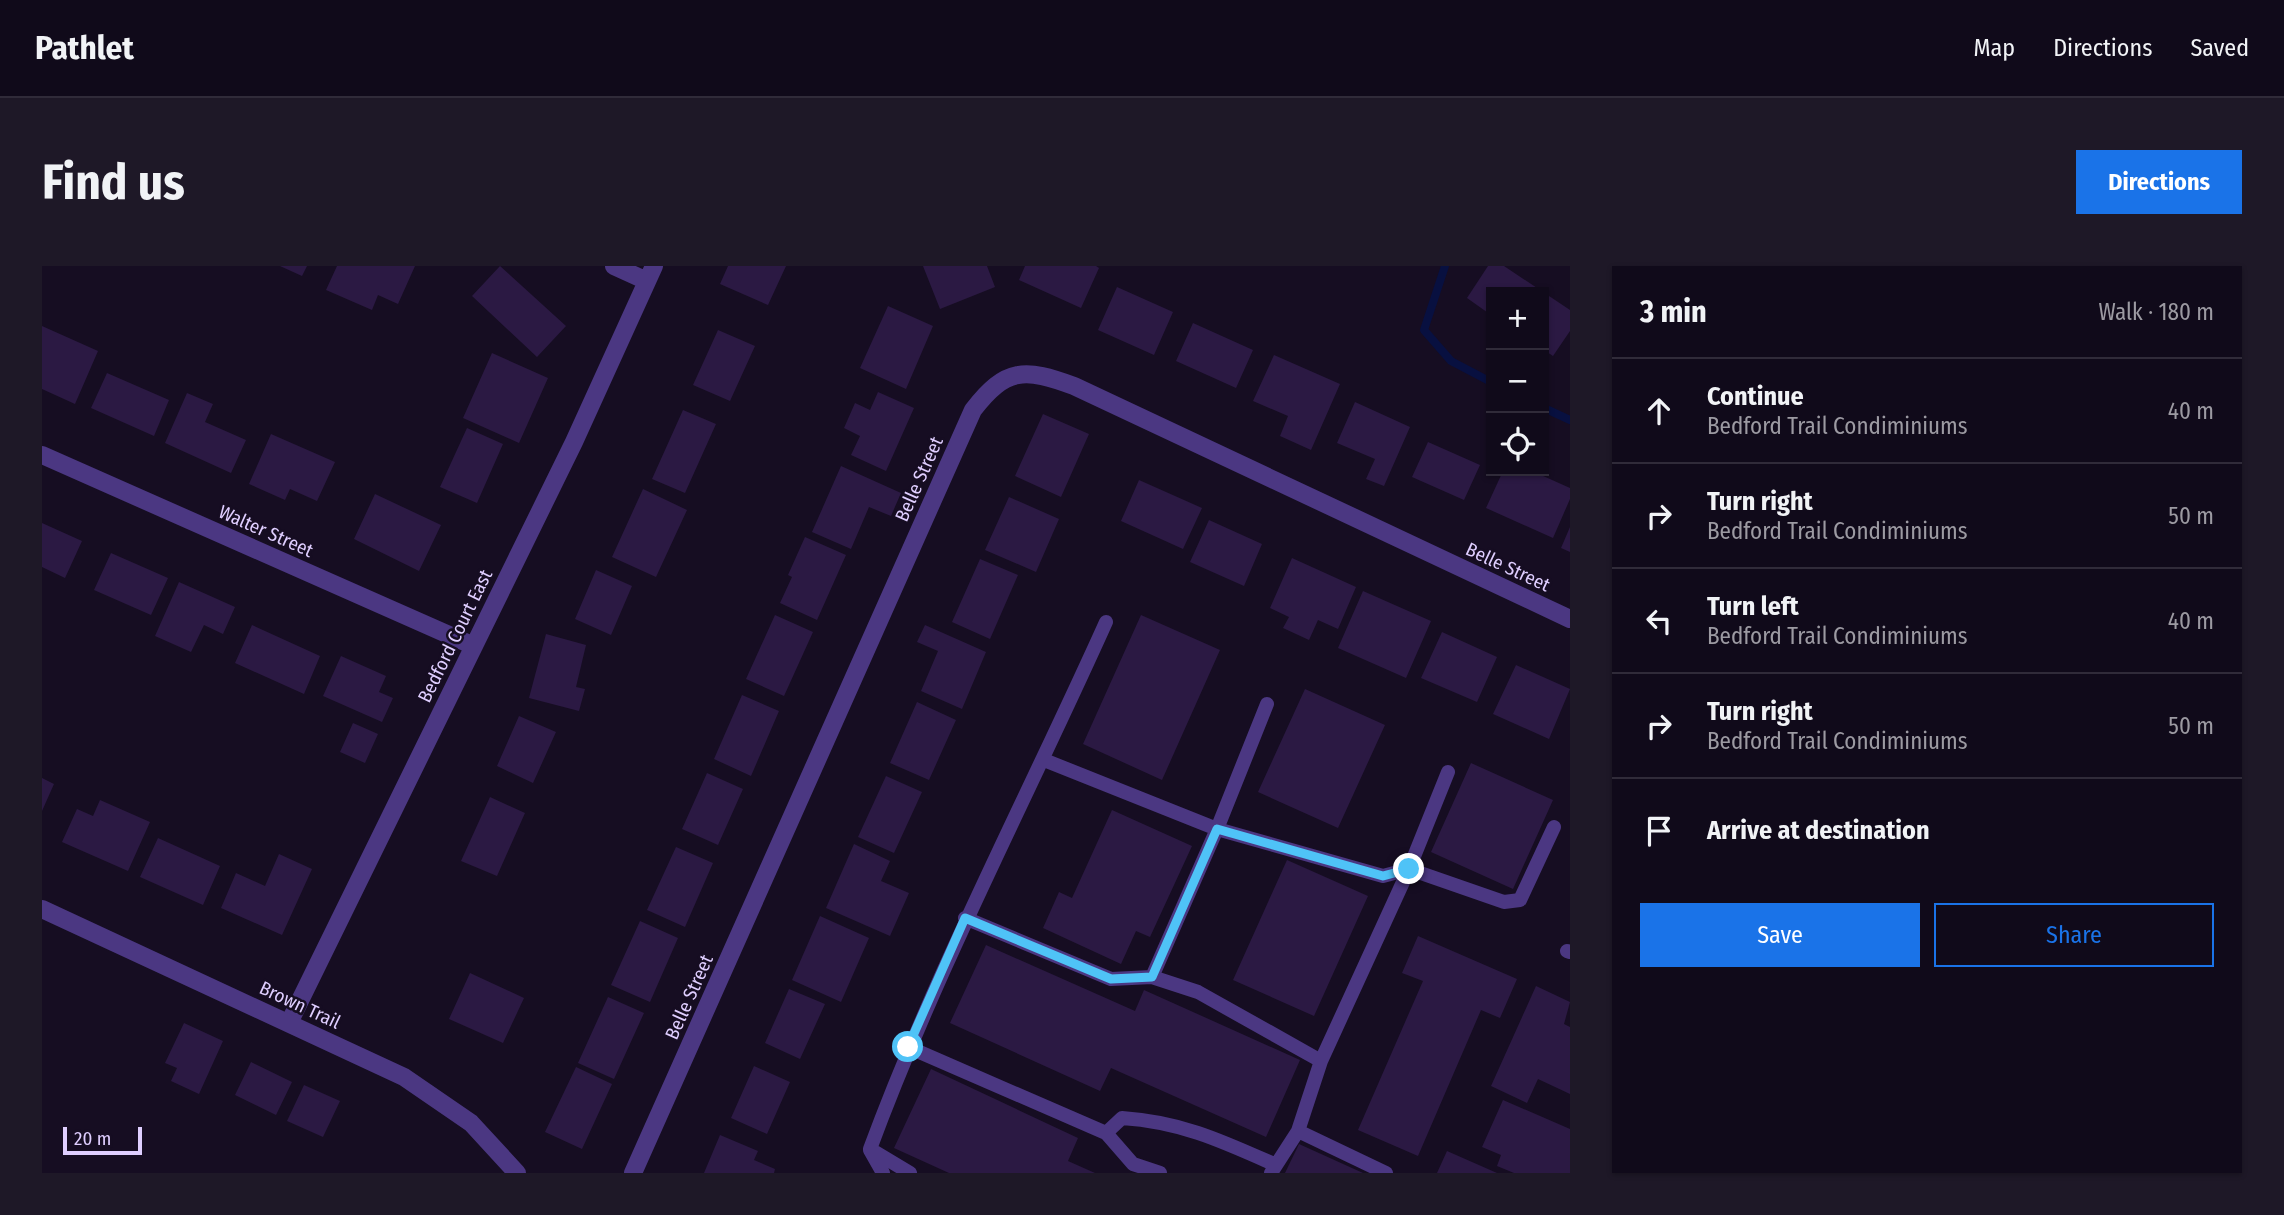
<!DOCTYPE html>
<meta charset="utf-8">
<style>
:root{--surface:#100a1a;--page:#1e1827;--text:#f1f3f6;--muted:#9c9aa2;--line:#302b39;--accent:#1a73e8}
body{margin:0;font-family:"Fira Sans Condensed",sans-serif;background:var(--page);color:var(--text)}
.controls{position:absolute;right:21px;top:21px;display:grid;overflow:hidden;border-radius:0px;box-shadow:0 2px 5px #0004}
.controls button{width:63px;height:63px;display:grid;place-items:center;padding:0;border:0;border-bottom:2px solid var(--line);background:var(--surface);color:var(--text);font:35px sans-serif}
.scale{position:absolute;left:21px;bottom:18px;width:79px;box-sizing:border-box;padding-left:7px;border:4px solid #dfceff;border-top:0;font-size:19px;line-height:24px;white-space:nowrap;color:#dfceff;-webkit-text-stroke:5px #160d22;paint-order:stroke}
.stop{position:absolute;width:21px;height:21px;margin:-16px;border:5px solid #4fc3f7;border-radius:50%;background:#fff}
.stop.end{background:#4fc3f7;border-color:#fff;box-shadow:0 2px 7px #0008}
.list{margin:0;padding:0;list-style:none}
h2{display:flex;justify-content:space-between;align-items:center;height:91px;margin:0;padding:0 28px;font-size:30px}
h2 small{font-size:23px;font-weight:400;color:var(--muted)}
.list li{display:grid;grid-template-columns:46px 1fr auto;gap:21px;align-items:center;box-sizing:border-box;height:105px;padding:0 28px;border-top:2px solid var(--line)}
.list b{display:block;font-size:26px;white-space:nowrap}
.list p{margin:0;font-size:23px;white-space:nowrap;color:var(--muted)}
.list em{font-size:23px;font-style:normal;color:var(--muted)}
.actions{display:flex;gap:14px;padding:21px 28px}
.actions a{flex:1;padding:16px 0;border:2px solid var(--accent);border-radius:0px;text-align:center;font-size:24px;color:var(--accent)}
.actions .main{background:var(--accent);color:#fff}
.icon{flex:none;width:38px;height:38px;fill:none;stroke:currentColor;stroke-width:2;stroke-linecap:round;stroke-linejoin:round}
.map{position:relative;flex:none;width:1528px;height:907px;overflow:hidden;border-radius:0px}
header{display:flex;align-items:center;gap:42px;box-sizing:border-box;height:98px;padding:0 35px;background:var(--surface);border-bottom:2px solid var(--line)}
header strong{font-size:33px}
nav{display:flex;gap:38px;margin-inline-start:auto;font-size:24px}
.intro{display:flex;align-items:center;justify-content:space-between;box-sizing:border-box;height:168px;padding:0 42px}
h1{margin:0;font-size:49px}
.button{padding:18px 32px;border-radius:0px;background:var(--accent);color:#fff;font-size:24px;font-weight:700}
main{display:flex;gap:42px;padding:0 42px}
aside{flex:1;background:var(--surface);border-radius:0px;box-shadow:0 2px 5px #0004}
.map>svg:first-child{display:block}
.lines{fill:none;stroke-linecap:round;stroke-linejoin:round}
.stream{stroke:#081040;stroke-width:8}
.building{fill:#2b1943}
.service{stroke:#4b3782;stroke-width:14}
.minor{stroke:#4b3782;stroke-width:18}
.tertiary{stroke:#4b3782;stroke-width:18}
.route{stroke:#4fc3f7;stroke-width:9}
.labels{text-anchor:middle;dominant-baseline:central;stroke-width:5;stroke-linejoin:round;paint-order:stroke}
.street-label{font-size:19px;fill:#dfceff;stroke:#160d22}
</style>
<header>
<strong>Pathlet</strong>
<nav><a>Map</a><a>Directions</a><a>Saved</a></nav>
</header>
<div class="intro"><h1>Find us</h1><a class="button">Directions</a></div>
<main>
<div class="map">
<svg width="1528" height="907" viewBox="0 0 1528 907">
<rect width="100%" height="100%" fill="#160d22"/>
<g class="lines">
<path class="stream" d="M 1403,0 L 1382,64 L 1409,95 L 1449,116
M 1502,142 L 1528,154"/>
</g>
<path class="building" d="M 238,0 L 265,0 L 260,10 Z
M 295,0 L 373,0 L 356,38 L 336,29 L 330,44 L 284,24 Z
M 458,0 L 524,60 L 495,91 L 430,30 Z
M 686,0 L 744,0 L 726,39 L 678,18 Z
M 881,0 L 945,0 L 953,21 L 898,43 Z
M 983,0 L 1054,0 L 1057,2 L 1039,42 L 977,14 Z
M 1446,0 L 1462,0 L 1528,44 L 1528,65 L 1511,90 L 1502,84 L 1502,26 L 1449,26 L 1449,49 L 1425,32 Z
M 1075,21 L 1131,46 L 1112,89 L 1056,64 Z
M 846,40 L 891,60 L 864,123 L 818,102 Z
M 1151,57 L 1211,84 L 1194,122 L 1134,95 Z
M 0,60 L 56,85 L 33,138 L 0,123 Z
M 676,64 L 713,80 L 688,135 L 651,119 Z
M 450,87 L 506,112 L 477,177 L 421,152 Z
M 1232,89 L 1298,118 L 1269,184 L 1238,170 L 1246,150 L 1211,135 Z
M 65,107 L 127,134 L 112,170 L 49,142 Z
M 836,126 L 872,142 L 844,205 L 809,189 L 818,170 L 802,162 L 813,137 L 828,144 Z
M 145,127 L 171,138 L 163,156 L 204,174 L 189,207 L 123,177 Z
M 1313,136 L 1368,161 L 1342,220 L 1324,213 L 1333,193 L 1295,177 Z
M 641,144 L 674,158 L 643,227 L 610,213 Z
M 1001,148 L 1047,168 L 1019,231 L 973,210 Z
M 425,162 L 461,178 L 435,237 L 398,221 Z
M 229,168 L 293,196 L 275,235 L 248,223 L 243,234 L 207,218 Z
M 1386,176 L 1438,199 L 1422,234 L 1370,211 Z
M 799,200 L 859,227 L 849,250 L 827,241 L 809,283 L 770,266 Z
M 1461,205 L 1490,205 L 1528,222 L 1528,233 L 1511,272 L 1444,242 Z
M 1097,214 L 1160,242 L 1141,283 L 1079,255 Z
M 601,223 L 645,244 L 614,311 L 570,291 Z
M 333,228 L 399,259 L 377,305 L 312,273 Z
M 967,231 L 1017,253 L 994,306 L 943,284 Z
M 1167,254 L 1220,278 L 1202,320 L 1148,296 Z
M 0,257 L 40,275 L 23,312 L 0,301 Z
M 1528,261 L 1528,286 L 1519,282 Z
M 763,271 L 804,289 L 775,354 L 738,337 L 750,311 L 746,309 Z
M 69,287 L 126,312 L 109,349 L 52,324 Z
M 1250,292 L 1314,321 L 1296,363 L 1276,354 L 1267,374 L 1241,362 L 1247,351 L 1228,342 Z
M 938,293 L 976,309 L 948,373 L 910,356 Z
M 554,304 L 590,320 L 569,369 L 533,353 Z
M 137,316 L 193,341 L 181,368 L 162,359 L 149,386 L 113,370 Z
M 1321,325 L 1389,355 L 1364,412 L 1296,382 Z
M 733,349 L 771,366 L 742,430 L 704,413 Z
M 1099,349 L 1178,384 L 1120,514 L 1041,478 Z
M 210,359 L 278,390 L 262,428 L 193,397 Z
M 883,359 L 944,386 L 920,443 L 879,425 L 896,385 L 875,376 Z
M 1400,366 L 1455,391 L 1435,436 L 1379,412 Z
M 504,368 L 544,379 L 534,421 L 543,423 L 537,445 L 487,432 Z
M 299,390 L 344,410 L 337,426 L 351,432 L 340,456 L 281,430 Z
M 1474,399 L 1528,423 L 1507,473 L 1451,448 Z
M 1263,423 L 1343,459 L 1296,562 L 1216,526 Z
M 700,429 L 737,445 L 709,510 L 672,493 Z
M 875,436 L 914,454 L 887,514 L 848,497 Z
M 477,450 L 514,466 L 491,517 L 455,500 Z
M 311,457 L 336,468 L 323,497 L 298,486 Z
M 1429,497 L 1511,534 L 1471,623 L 1389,586 Z
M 665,507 L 701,523 L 676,579 L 640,563 Z
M 844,510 L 880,526 L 852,587 L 816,571 Z
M 0,512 L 12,518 L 0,545 Z
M 448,531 L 483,547 L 455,610 L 419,595 Z
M 58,534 L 108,556 L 86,605 L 20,576 L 35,543 L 51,550 Z
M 1070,544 L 1150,580 L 1108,671 L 1094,665 L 1079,698 L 1001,662 L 1017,626 L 1030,632 Z
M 116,572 L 178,600 L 161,639 L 98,611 Z
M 812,578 L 848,595 L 839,615 L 867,627 L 848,670 L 784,642 Z
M 634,581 L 671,597 L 643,661 L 605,644 Z
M 237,588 L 270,603 L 240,669 L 179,642 L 194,607 L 223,620 Z
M 1245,594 L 1326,630 L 1272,750 L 1191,714 Z
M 778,650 L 827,672 L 799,736 L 750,714 Z
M 598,655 L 636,672 L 608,736 L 569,719 Z
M 1376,670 L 1475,713 L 1458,752 L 1439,744 L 1376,890 L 1316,864 L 1381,715 L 1360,707 Z
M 944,679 L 1093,745 L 1102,724 L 1258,794 L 1224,871 L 1069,802 L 1058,825 L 908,757 Z
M 428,707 L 482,732 L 461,777 L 407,753 Z
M 1494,720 L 1528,736 L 1522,758 L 1528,761 L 1528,828 L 1496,813 L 1485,837 L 1449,820 Z
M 747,723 L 783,738 L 758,793 L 723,777 Z
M 566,731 L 602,747 L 572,813 L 536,797 Z
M 142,757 L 181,775 L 157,828 L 129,815 L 135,802 L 123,797 Z
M 209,796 L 250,816 L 234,849 L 193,829 Z
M 712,800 L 748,816 L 725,868 L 689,852 Z
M 534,801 L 570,818 L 540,883 L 503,866 Z
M 889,803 L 1036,872 L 1026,895 L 1053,907 L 907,907 L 852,882 Z
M 262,819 L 298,835 L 281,871 L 245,855 Z
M 1461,834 L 1528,863 L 1528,907 L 1472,907 L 1455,900 L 1459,889 L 1440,881 Z
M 678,869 L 716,885 L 712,894 L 733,903 L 732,907 L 662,907 Z
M 1257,878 L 1321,907 L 1243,907 Z
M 1405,885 L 1455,907 L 1395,907 Z"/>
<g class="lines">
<path class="service" d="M 1002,494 L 1175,563 L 1341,610 L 1367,603 L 1462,636 L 1478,634 L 1512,561
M 923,652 L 1069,713 L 1110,711 L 1156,726 L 1279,795
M 1525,685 L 1528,686
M 1110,711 L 1175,563 L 1225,438
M 866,781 L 1064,867 L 1091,898 L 1118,907
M 1256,865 L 1344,907
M 1064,867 L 1080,852 C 1140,856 1180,875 1234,899
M 828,883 C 895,702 985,532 1064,356
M 828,883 L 868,907
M 828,884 L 841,907
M 1229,907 L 1256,865 L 1279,795 L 1367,603 L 1406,506"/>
<path class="minor" d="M 572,0 L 605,15
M 0,189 L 432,380
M 247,757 L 532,176 L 612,0
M 591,907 L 931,144 C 964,101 983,102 1032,120 L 1528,353"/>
<path class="tertiary" d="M 0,643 L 362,811 L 429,857 L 475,907"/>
</g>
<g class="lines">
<path class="route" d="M 866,781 L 923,652 L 1069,713 L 1110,711 L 1175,563 L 1341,610 L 1367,603"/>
</g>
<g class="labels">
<g class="street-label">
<text transform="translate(877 213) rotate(-66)">Belle Street</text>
<text transform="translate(224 265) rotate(24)">Walter Street</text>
<text transform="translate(1466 301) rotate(25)">Belle Street</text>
<text transform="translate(413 370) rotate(-64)">Bedford Court East</text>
<text transform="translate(647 731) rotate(-66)">Belle Street</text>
<text transform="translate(258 739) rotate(25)">Brown Trail</text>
</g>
</g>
</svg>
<div class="controls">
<button>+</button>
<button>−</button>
<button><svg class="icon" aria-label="locate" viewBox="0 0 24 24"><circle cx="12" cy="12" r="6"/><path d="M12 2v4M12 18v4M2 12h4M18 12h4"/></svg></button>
</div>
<div class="scale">20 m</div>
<div class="stop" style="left:866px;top:781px"></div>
<div class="stop end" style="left:1367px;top:603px"></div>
</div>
<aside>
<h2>3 min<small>Walk · 180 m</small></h2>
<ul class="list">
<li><svg class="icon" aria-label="ahead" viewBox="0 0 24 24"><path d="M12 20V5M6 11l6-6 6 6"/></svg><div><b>Continue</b><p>Bedford Trail Condiminiums</p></div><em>40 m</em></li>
<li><svg class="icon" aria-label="right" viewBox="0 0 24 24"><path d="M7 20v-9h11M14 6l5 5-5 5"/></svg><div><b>Turn right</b><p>Bedford Trail Condiminiums</p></div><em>50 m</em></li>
<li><svg class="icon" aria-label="left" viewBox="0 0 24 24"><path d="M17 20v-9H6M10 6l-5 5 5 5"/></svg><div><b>Turn left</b><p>Bedford Trail Condiminiums</p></div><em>40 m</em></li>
<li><svg class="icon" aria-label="right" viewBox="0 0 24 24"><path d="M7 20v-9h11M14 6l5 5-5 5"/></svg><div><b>Turn right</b><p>Bedford Trail Condiminiums</p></div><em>50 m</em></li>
<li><svg class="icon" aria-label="arrive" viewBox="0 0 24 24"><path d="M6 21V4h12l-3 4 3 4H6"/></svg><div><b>Arrive at destination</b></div></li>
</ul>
<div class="actions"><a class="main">Save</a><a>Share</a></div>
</aside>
</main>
